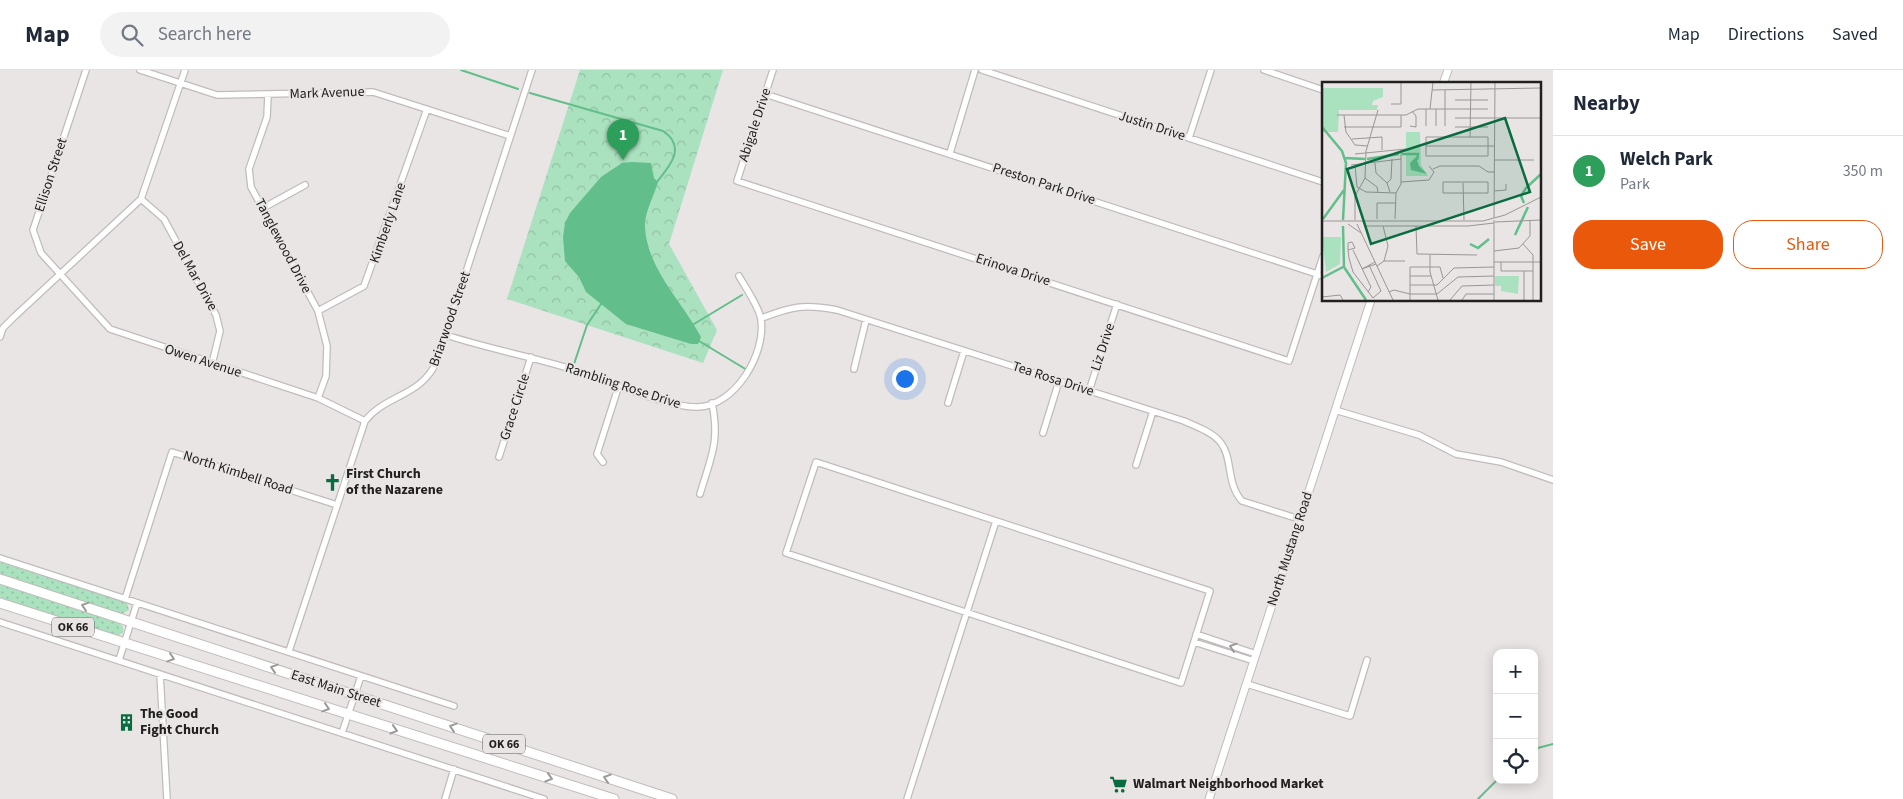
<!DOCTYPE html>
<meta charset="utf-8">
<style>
:root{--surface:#fff;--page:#f2f2f3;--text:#1f2937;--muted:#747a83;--line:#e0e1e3;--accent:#ea580c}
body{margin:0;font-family:"Source Sans 3",sans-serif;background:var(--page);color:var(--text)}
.controls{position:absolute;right:15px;bottom:15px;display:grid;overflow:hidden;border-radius:10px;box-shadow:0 2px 12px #0003}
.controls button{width:45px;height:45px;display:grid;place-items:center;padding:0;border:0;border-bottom:1px solid var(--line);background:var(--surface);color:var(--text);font:25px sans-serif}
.you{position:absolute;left:904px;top:308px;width:18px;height:18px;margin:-12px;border:4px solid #fff;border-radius:50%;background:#1a73e8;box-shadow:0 0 0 8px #1a73e833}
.badge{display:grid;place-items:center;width:32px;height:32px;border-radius:50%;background:var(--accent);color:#fff;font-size:16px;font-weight:700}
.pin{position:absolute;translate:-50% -41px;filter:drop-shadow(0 1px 2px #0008)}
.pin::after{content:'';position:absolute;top:26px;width:18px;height:15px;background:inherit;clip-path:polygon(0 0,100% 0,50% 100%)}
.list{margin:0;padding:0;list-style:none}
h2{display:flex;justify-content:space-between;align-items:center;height:65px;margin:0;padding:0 20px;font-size:21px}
h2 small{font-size:16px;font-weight:400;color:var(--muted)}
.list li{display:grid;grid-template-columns:32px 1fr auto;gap:15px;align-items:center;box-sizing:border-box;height:70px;padding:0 20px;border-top:1px solid var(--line)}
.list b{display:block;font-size:19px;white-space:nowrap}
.list p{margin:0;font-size:16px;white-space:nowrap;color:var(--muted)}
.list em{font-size:16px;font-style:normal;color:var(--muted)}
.actions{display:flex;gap:10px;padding:15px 20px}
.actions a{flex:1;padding:11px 0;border:1px solid var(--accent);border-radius:20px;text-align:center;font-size:18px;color:var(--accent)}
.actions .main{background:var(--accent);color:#fff}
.icon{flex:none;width:28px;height:28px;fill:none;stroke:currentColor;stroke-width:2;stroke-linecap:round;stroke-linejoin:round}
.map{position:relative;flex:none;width:1553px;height:729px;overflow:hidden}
header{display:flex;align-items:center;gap:30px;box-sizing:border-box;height:70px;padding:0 25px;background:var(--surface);border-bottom:1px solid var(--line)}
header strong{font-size:24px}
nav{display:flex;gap:28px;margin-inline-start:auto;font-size:18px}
.search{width:350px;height:45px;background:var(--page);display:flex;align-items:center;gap:12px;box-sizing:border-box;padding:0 18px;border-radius:28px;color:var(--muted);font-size:19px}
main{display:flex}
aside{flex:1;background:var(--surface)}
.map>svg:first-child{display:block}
.grass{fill:url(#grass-dots)}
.park{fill:url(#park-crowns)}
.water{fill:#62be8a}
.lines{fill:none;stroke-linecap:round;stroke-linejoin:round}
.stream{stroke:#62be8a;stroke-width:2}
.minor-casing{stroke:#c1bcbb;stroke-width:8}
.tertiary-casing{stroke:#c1bcbb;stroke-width:9}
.trunk-casing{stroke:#c1bcbb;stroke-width:11}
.minor{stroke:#fff;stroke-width:5.5}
.tertiary{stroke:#fff;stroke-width:7}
.trunk{stroke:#fff;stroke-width:9}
.oneway{stroke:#9b9b9a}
.labels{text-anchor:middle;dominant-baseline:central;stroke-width:4.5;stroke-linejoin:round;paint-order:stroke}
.shield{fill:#eae5e5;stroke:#5d5b5a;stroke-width:1}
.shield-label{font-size:12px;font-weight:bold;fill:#21201f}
.street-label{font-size:14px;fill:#21201f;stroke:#eae5e5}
.poi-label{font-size:14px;font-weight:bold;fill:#21201f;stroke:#eae5e5;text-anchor:start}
.inset-river{fill:none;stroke:#62be8a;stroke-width:2.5}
.inset-road{fill:none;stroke:#9a9696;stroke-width:1}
.view{fill:#096b40;fill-opacity:0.15;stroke:#096b40;stroke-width:2.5}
.inset-edge{fill:none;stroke:#21201f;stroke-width:2.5}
</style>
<header>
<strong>Map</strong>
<div class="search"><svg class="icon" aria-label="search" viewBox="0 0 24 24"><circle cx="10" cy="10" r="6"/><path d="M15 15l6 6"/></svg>Search here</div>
<nav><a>Map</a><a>Directions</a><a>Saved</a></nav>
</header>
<main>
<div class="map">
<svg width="1553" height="729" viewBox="0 0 1553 729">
<defs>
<pattern id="grass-dots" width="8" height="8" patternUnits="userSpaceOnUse" patternTransform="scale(1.25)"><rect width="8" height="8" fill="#aae1be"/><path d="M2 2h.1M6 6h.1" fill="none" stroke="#92c1a3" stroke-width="1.8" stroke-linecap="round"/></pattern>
<pattern id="park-crowns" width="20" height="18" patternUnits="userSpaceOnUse" patternTransform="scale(1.25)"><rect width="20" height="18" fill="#aae1be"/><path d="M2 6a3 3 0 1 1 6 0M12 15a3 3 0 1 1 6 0" fill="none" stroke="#92c1a3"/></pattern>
</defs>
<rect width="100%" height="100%" fill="#eae5e5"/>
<path class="grass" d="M 0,492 L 127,533 L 129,540 L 122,544 L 0,505 Z
M 0,513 L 118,551 L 123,557 L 123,562 L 118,566 L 113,565 L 0,528 Z"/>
<path class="park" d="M 580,0 L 723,0 L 669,174 L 717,260 L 703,293 L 507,229 Z"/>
<path class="water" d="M 632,92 L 651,93 L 654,108 L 658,112 C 654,126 644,143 645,157 C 647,199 682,231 701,267 L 698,274 L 691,274 L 626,254 L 586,222 L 579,207 L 565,191 L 563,167 L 565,153 L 570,143 L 601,107 L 622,93 Z"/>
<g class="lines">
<path class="stream" d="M 461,0 L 518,19
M 530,23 L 663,61 C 687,77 670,96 656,113
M 694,254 L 742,225
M 699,271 L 747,300
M 573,297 L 587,255 L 601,234
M 1534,679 L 1553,674
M 1478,729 L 1497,710"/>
<defs>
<path id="minor" d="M 86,0 L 33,160 L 41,183 L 110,259 L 318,328 L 365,351
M 140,0 L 217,25 L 373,22 L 510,66
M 773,0 L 737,111 L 1289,291 L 1323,186
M 982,0 L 1323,112
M 1264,0 L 1323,20
M 765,24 L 1323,206
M 268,25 L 267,47 L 249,99 L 251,117 L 318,241 L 327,276 L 326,306 L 318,328
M 1189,68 L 1211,0
M 950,83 L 975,0
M 141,129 L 164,149 L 216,245 L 220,261 L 212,294
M 263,138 L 305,115
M 318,241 L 364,216 L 427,39
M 762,248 C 793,236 804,234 837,240 L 1184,351 C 1195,356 1213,362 1221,373 C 1233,389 1226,413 1242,431 L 1299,449
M 446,265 C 489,279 534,287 578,301 C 608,311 668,338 698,337 C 735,336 766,284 761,250 C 760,238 745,217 739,206
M 0,267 L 3,258 L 13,248 L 141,129 L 185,0
M 854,299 L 866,250
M 1089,321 L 1117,234
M 948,333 L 964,281
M 1335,340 L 1419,365 L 1456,384 L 1501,392 L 1553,410
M 1043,363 L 1059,311
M 499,387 L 531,287
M 603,392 L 597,384 L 619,315
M 816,392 L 1210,521 L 1181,613 L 786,483 Z
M 1136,395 L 1153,341
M 700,424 C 711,387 720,372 712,333
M 0,488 L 454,636
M 125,529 L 172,382 L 337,435
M 0,552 L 544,729
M 1196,564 L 1256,584
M 1194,572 L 1254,591
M 289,581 L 365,351 C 386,324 421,327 437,291 L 532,0
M 119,590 L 137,533
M 160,604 L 167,729
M 1247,614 L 1350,646 L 1367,590
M 342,663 L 361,606
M 445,729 L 454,699
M 907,729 L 996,451"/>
<path id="tertiary" d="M 1443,14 L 1448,0
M 1209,729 L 1371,230"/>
<path id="trunk" d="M 0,509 L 672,729
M 0,533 L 614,729"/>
</defs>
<use href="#minor" class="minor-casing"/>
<use href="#tertiary" class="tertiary-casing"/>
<use href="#trunk" class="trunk-casing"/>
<use href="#minor" class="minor"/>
<use href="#tertiary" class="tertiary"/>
<use href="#trunk" class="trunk"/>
</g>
<defs><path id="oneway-chevron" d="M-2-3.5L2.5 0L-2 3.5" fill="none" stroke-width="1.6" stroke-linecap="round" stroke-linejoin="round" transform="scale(1.25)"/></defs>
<g class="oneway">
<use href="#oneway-chevron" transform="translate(85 536) rotate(-162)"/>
<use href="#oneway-chevron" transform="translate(1233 577) rotate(-161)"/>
<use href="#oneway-chevron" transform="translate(171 588) rotate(18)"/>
<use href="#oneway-chevron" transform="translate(274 598) rotate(-162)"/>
<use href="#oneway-chevron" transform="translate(326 638) rotate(18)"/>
<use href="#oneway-chevron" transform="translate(453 657) rotate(-162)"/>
<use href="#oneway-chevron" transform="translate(394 660) rotate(17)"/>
<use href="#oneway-chevron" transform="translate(549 708) rotate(17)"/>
<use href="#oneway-chevron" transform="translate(607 708) rotate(-162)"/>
</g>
<defs>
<symbol id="church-bare" viewBox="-9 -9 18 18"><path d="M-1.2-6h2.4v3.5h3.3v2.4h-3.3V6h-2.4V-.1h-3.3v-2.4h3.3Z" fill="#096b40" stroke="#eae5e5" stroke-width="2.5" paint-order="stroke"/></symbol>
<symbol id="building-bare" viewBox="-9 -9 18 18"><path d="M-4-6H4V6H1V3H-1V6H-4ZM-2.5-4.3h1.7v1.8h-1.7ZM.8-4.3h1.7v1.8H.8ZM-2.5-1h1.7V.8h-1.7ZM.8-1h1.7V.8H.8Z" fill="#096b40" stroke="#eae5e5" stroke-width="2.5" paint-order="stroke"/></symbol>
<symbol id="supermarket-bare" viewBox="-9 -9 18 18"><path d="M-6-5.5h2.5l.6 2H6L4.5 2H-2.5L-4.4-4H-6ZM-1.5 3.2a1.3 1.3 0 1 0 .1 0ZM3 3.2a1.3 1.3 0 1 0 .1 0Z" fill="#096b40" stroke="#eae5e5" stroke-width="2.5" paint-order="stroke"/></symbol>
</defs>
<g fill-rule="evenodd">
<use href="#church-bare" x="320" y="400" width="25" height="25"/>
<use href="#building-bare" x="114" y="640" width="25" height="25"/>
<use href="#supermarket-bare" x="1106" y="702" width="25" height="25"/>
</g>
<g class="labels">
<g class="shield">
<rect x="52" y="547.5" width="42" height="19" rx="4"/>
<rect x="483" y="664.5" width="42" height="19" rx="4"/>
</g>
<g class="shield-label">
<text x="73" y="557">OK 66</text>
<text x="504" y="674">OK 66</text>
</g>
<g class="street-label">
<text transform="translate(327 23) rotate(-2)">Mark Avenue</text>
<text transform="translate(755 55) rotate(-72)">Abigale Drive</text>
<text transform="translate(1152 56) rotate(18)">Justin Drive</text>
<text transform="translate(51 105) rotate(-72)">Ellison Street</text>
<text transform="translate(1044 114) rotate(18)">Preston Park Drive</text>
<text transform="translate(388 153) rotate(-71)">Kimberly Lane</text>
<text transform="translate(283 176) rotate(62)">Tanglewood Drive</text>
<text transform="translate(1013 200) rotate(18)">Erinova Drive</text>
<text transform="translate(195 206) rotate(61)">Del Mar Drive</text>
<text transform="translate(450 249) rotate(-71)">Briarwood Street</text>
<text transform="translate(1103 277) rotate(-72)">Liz Drive</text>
<text transform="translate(203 291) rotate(18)">Owen Avenue</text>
<text transform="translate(1053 309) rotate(18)">Tea Rosa Drive</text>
<text transform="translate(623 316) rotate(18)">Rambling Rose Drive</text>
<text transform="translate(515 337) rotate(-72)">Grace Circle</text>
<text transform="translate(238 403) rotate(18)">North Kimbell Road</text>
<text transform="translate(1290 479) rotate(-72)">North Mustang Road</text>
<text transform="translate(336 619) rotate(18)">East Main Street</text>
</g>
<g class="poi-label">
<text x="346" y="404">First Church<tspan x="346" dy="16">of the Nazarene</tspan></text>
<text x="140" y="644">The Good<tspan x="140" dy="16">Fight Church</tspan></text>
<text x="1133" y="714">Walmart Neighborhood Market</text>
</g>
</g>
<g transform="translate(1322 12)">
<rect width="219" height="219" fill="#eae5e5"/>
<path d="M 0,6 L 61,6 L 61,15 L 51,19 L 50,23 L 56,23 L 55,28 L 0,28 Z" fill="#aae1be"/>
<path d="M 0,28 L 17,28 L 16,50 L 0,50 ZM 84,50 L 98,50 L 99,83 L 106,94 L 84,94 ZM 173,194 L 197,194 L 196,212 L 179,209 L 179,204 L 173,204 Z" fill="#aae1be"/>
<path d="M 0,155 L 19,155 L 18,182 L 4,190 Z" fill="#aae1be"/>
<path d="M 94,75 L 97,84 L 105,92 L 89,88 L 88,81 Z" fill="#62be8a"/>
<path class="inset-river" d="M 0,45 L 20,69 L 24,81 L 21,138M 80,72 L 96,72 L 95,78M 23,76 L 43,77M 45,77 L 77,72M 202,121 L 199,114 L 204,106 L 219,92M 1,137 L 22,108M 21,144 L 22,185 L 44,218M 193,153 L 206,125M 148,162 L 156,166 L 167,157M 0,196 L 21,185"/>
<path class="inset-road" d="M 110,8 L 219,6M 123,8 L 123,44M 133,18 L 166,18M 69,22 L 79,22 L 79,0M 108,27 L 111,0M 15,33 L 84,33 L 96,27 L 166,27M 22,33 L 24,50 L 33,63 L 46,64M 133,36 L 219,36M 88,44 L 94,45 L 94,34 L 90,29M 104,44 L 104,27M 114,44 L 114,27M 22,45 L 79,45 L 79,33M 133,45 L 166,45M 104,55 L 166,55 L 166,74 L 104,74 ZM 148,55 L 149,0M 30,57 L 60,55 L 60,68M 104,64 L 172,64M 33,72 L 84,67M 172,78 L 212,78M 53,81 L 54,91 L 65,101 L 68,110M 29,83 L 79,77M 33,83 L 35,105 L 44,110 L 74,111M 111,87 L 118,84 L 157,84 L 166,90 L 172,90M 43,96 L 55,105 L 56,110M 79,100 L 107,98 L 112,90 L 107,84M 121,100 L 166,100 L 166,111 L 121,111 ZM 65,101 L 69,97 L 70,77M 141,101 L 142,138M 172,109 L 184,108 L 184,102M 172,136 L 173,0M 55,137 L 55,121 L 74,121M 73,137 L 74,111 L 79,102 L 79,67M 33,138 L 33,114 L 43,96 L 44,69 L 56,28M 0,139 L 161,139 L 183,133 L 219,115M 173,140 L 219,138M 26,142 L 39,151M 35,142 L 71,218M 42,144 L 146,144 L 172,141M 94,144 L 95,172 L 155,173M 201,162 L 211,173 L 211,218M 26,168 L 33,166 L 30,160 L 26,161 L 26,168 L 27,176 L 31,190 L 51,216 L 59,209 L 47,183M 31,168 L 49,205 L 46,210M 172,169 L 197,166 L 208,154 L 208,138M 108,173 L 108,190 L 116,218M 62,179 L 83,179M 53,180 L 40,187 L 54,182M 172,180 L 219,180M 179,180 L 179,189 L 211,189M 55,184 L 62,179 L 66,164 L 61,144M 88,194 L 109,194M 88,203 L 115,203 L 132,186 L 172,185M 67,210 L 72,208 L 88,212 L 115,212 L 136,195 L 172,194M 0,215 L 18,213 L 21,218M 88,218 L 88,185 L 118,185 L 121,196M 128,218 L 140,204 L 172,203M 140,218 L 144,212 L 172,212M 172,218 L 172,138M 202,218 L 202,189"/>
<path class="view" d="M 183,36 L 208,110 L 49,162 L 25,87 Z"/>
<rect width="219" height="219" class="inset-edge"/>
</g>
</svg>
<div class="controls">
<button>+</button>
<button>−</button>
<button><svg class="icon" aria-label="locate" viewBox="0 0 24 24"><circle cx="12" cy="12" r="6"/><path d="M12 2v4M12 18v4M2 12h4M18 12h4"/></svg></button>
</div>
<div class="you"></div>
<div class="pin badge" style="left:623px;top:90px;background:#2e9e5b">1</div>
</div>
<aside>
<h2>Nearby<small></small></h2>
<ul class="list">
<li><span class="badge" style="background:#2e9e5b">1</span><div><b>Welch Park</b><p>Park</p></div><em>350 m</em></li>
</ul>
<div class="actions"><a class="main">Save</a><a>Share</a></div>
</aside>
</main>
